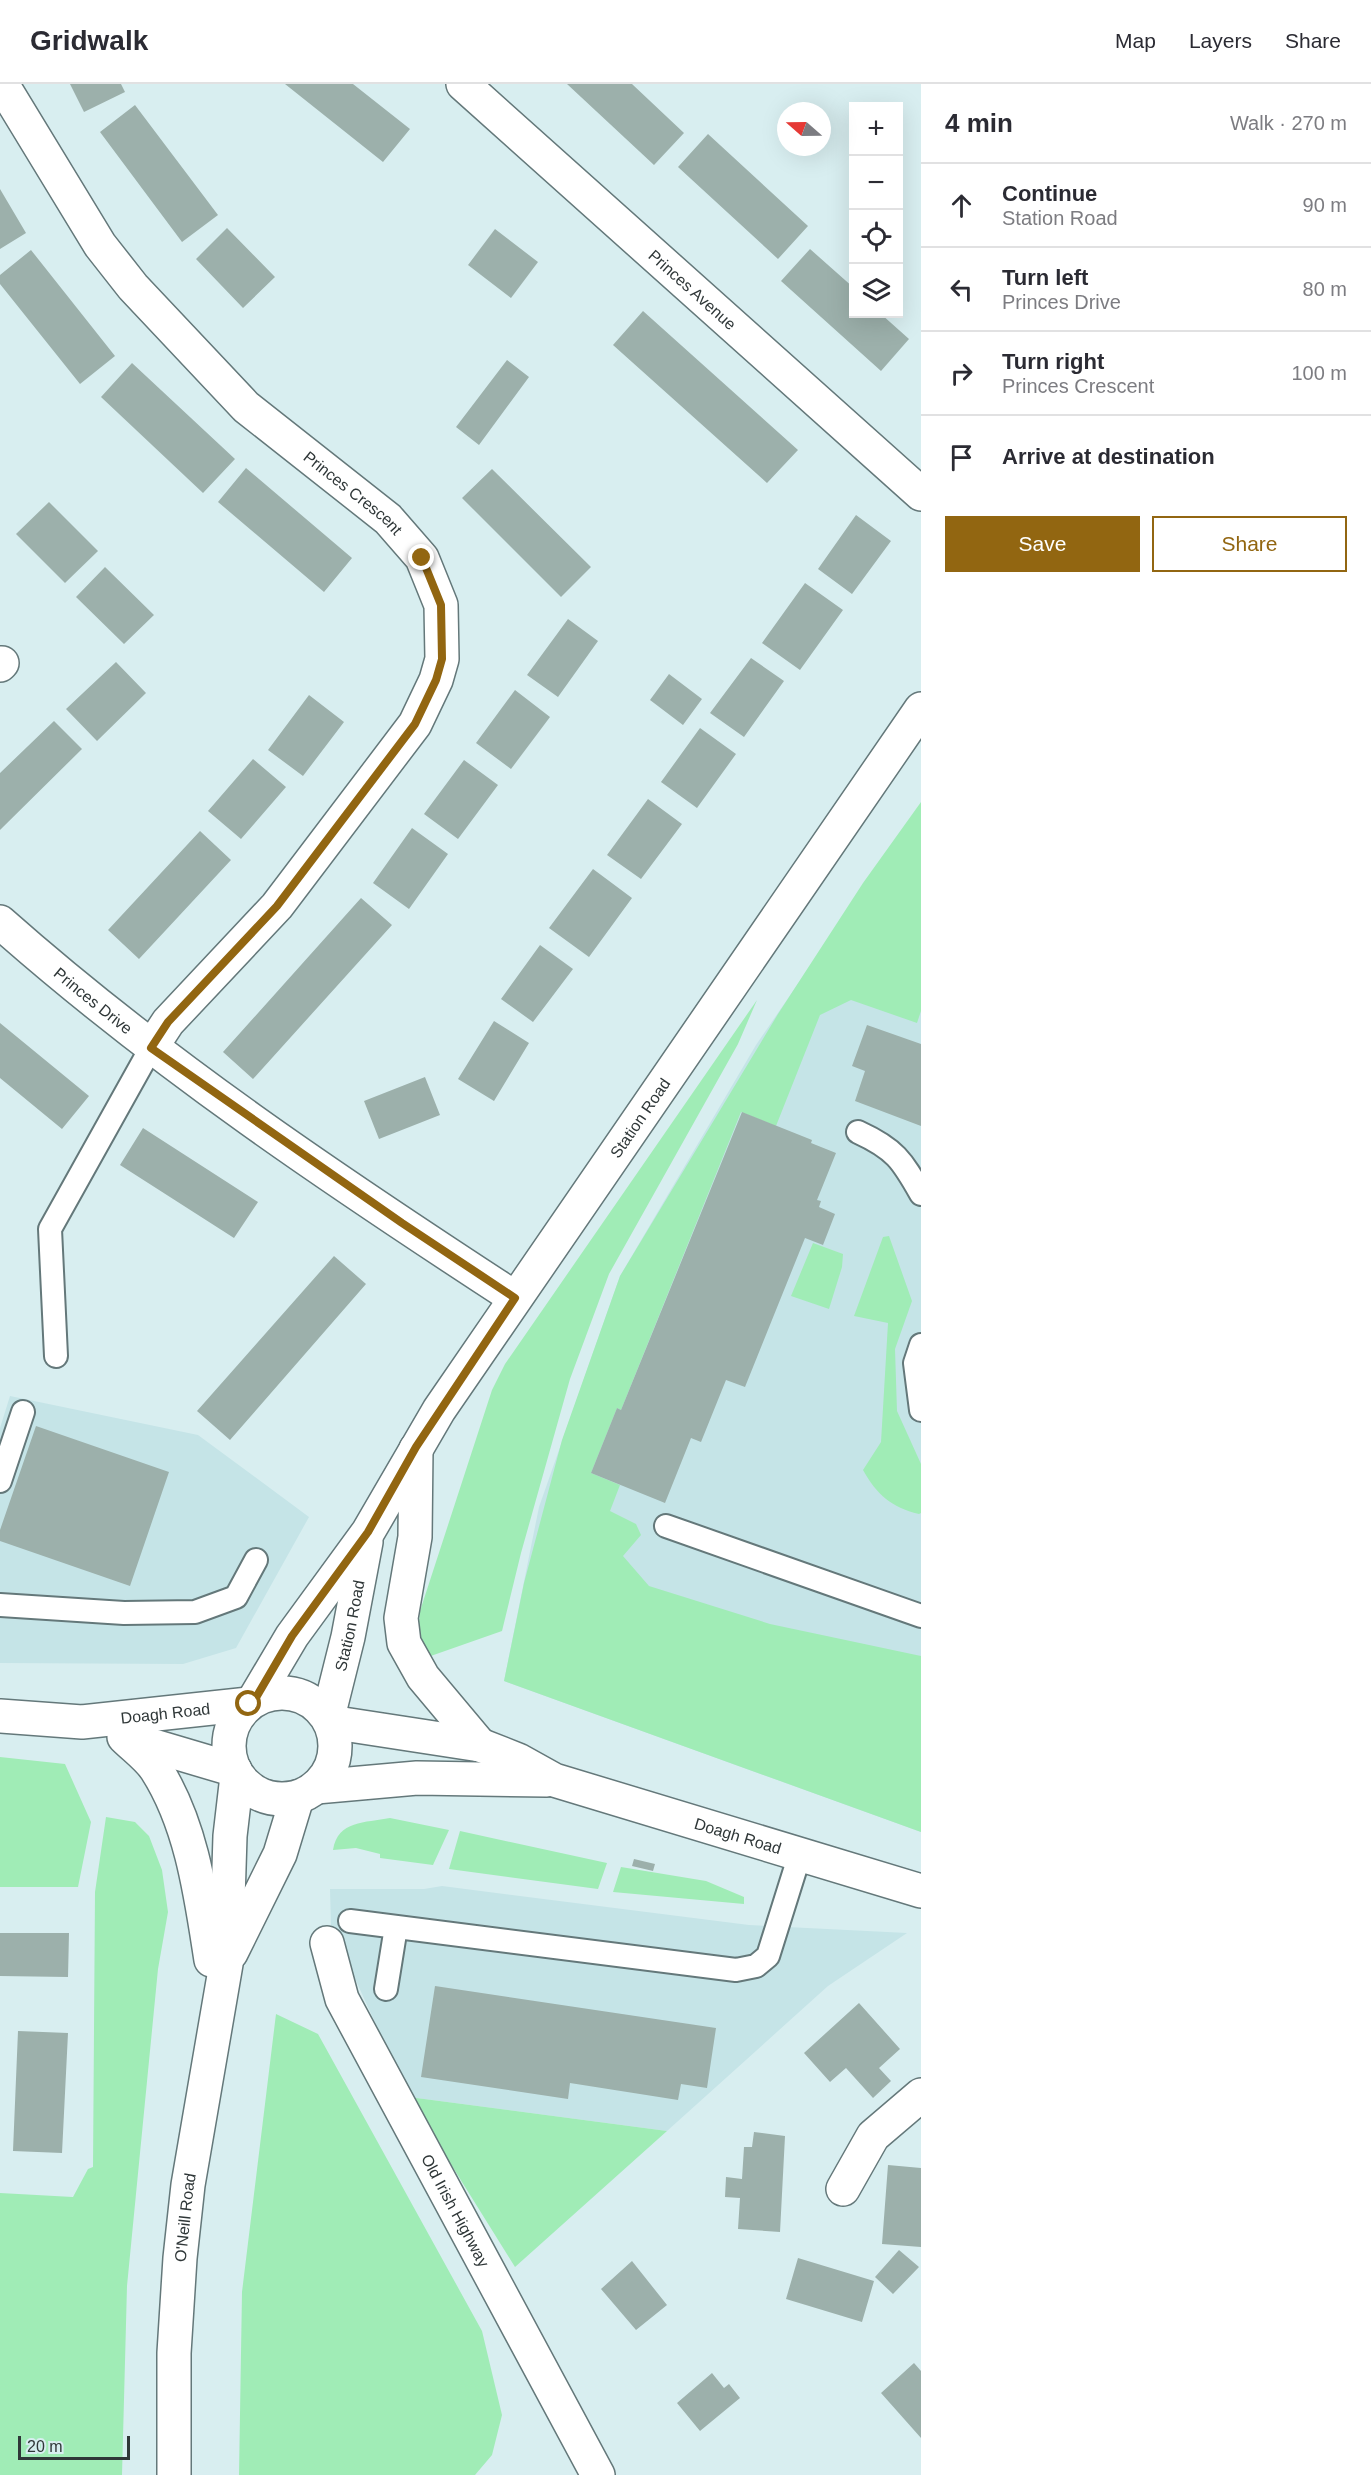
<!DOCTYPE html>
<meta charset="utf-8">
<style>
:root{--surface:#fff;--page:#f7f7f7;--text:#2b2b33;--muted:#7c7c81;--line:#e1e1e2;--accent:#926611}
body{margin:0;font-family:Helvetica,sans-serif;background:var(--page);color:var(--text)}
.controls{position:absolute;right:18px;top:18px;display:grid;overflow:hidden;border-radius:0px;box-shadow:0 6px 24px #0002}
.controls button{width:54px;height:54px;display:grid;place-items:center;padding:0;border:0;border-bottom:2px solid var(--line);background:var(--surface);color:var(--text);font:30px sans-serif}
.compass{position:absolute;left:777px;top:18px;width:54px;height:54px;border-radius:50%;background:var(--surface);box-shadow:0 6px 24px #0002;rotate:290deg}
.scale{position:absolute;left:18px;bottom:15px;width:112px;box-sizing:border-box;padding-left:6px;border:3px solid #2f3738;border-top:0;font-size:16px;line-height:21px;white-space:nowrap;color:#2f3738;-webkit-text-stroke:4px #d8eef0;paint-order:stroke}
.stop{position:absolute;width:18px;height:18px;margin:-14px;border:4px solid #926611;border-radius:50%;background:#fff}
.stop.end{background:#926611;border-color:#fff;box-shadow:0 2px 6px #0008}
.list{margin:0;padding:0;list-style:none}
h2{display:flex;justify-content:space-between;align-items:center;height:78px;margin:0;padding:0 24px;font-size:26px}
h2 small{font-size:20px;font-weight:400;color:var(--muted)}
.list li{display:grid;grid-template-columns:39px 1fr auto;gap:18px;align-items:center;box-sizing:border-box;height:84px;padding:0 24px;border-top:2px solid var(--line)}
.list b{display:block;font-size:22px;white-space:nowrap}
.list p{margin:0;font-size:20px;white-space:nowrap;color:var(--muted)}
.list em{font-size:20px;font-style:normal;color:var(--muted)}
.actions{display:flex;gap:12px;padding:18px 24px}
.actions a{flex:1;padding:14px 0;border:2px solid var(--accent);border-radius:0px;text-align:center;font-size:21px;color:var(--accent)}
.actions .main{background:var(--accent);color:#fff}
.icon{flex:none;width:33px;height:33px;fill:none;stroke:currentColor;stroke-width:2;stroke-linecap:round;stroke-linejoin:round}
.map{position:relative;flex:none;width:921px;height:2391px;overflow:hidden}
header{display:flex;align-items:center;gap:36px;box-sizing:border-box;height:84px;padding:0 30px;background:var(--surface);border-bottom:2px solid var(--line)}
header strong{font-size:28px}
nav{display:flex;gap:33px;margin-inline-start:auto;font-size:21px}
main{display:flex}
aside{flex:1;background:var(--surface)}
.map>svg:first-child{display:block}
.built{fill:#c5e4e7}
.green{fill:#a0ecb6}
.building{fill:#9cb0ab}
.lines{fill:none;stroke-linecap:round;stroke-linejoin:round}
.service-casing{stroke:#64787a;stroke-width:26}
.minor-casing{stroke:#64787a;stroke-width:36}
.secondary-casing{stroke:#64787a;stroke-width:36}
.service{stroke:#fff;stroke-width:22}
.minor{stroke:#fff;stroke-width:33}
.secondary{stroke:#fff;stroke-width:33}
.route{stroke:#926611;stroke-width:8}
.labels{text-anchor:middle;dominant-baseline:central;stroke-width:6;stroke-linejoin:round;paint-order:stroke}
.street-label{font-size:16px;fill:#2f3738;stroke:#d8eef0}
</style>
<header>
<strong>Gridwalk</strong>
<nav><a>Map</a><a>Layers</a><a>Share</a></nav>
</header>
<main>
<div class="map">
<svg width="921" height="2391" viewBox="0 0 921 2391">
<rect width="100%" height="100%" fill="#d8eef0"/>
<path class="built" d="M 921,720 L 921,1748 L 504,1597 L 539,1423 L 620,1192 L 756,961 Z
M 10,1312 L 198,1351 L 309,1433 L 236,1564 L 183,1580 L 0,1579 L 0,1344 Z
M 442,1802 L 749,1841 L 907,1849 L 828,1902 L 667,2047 L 409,2013 L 331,1842 L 330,1805 L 424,1805 Z"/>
<path class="green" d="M 921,718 L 921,927 L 917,939 L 851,916 L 820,931 L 776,1042 L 741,1028 L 621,1326 L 617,1324 L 591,1389 L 620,1401 L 610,1427 L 636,1440 L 641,1451 L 623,1472 L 649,1502 L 770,1540 L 921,1572 L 921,1748 L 504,1597 L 524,1499 L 562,1356 L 620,1192 L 778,930 L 863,799 Z
M 757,916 L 738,960 L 609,1190 L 570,1295 L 521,1469 L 502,1547 L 425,1574 L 418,1555 L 420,1527 L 492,1306 L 505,1280 Z
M 889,1152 L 912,1217 L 895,1265 L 897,1327 L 921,1380 L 921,1429 L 919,1430 C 891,1423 877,1411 863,1386 L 881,1358 L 888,1239 L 854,1232 L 883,1153 Z
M 813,1159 L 843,1170 L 842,1183 L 829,1225 L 791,1212 Z
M 0,1673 L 65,1680 L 91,1738 L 78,1803 L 0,1803 Z
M 106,1733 L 135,1738 L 149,1752 L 162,1786 L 168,1828 L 158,1885 L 127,2202 L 122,2391 L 0,2391 L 0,2109 L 73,2113 L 88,2085 L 93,2083 L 95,1808 Z
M 390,1734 L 449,1746 L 433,1781 L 380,1774 L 380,1770 L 356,1764 L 333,1766 C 338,1736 365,1739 390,1734 Z
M 460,1747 L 607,1779 L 598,1805 L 449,1785 Z
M 621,1783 L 706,1797 L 744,1813 L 744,1820 L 613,1808 Z
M 276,1930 L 318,1950 L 482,2247 L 502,2331 L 492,2371 L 475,2391 L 239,2391 L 242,2208 Z
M 409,2013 L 667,2047 L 515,2183 Z"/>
<path class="building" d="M 70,0 L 121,0 L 125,8 L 84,28 Z
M 285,0 L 353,0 L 410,45 L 383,78 Z
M 567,0 L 632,0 L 684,49 L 654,81 Z
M 135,21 L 218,131 L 182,158 L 100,48 Z
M 708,50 L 808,142 L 778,175 L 678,83 Z
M 0,105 L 26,149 L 0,165 Z
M 227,144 L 275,193 L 243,224 L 196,175 Z
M 495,145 L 538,178 L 511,214 L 468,181 Z
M 810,165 L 854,204 L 854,230 L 881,230 L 909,255 L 881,287 L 781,197 Z
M 31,166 L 115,272 L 80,300 L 0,200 L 0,191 Z
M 643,227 L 798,366 L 767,399 L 613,261 Z
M 507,276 L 529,293 L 479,361 L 456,343 Z
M 132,279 L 235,375 L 203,409 L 101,313 Z
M 246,384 L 352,474 L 324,508 L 218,418 Z
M 492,385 L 591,483 L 561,513 L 462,414 Z
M 49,418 L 98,467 L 65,499 L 16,450 Z
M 856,431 L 891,457 L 852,510 L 818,485 Z
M 105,483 L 154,531 L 124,560 L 76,513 Z
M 805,499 L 843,526 L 800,586 L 762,559 Z
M 568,535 L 598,557 L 558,613 L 527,591 Z
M 751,574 L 784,597 L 744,653 L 710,629 Z
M 116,578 L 146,609 L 97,657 L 66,625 Z
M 669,590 L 702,615 L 683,641 L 650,616 Z
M 515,606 L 550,633 L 511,685 L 476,659 Z
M 309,611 L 344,638 L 303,692 L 268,666 Z
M 54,637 L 82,665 L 0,746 L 0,689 Z
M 700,644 L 736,670 L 697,724 L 661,698 Z
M 253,675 L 286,703 L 241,755 L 208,727 Z
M 464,676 L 498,701 L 458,755 L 424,730 Z
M 648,715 L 682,740 L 641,795 L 607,771 Z
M 412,744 L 448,770 L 409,825 L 373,799 Z
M 200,747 L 231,776 L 139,875 L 108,846 Z
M 593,785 L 632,814 L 589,873 L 549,844 Z
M 361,814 L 392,841 L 253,995 L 223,968 Z
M 540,861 L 573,885 L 533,938 L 501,915 Z
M 494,937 L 529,959 L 494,1017 L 458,995 Z
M 0,939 L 89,1012 L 62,1045 L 0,994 Z
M 867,941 L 921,960 L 921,1042 L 855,1017 L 865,987 L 852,982 Z
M 425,993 L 440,1031 L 379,1055 L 364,1017 Z
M 742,1028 L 812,1056 L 811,1059 L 836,1069 L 817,1116 L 821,1117 L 819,1123 L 835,1130 L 823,1161 L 805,1154 L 745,1303 L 726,1296 L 701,1358 L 691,1354 L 665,1419 L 591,1389 L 617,1324 L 621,1326 Z
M 143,1044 L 258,1118 L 234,1154 L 120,1081 Z
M 334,1172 L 366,1200 L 230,1356 L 197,1327 Z
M 36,1342 L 169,1388 L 130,1502 L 0,1457 L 0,1446 Z
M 634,1775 L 655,1780 L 653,1787 L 632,1782 Z
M 0,1849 L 69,1849 L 68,1893 L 0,1892 Z
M 435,1902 L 716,1944 L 707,2004 L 681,2000 L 678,2016 L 570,1999 L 568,2015 L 421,1993 Z
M 859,1919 L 900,1965 L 879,1984 L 891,1997 L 873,2014 L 846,1984 L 830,1998 L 804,1969 Z
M 18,1947 L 68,1949 L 62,2069 L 13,2067 Z
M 754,2048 L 785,2052 L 780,2148 L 738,2145 L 740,2114 L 725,2113 L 726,2093 L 742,2095 L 744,2063 L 752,2063 Z
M 888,2081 L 921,2084 L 921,2163 L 882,2160 Z
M 899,2166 L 919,2183 L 893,2210 L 875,2193 Z
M 798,2174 L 874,2197 L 862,2238 L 786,2215 Z
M 632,2177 L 667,2221 L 636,2246 L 601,2205 Z
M 914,2279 L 921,2287 L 921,2354 L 881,2309 Z
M 712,2289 L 724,2304 L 729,2300 L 740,2314 L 700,2347 L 677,2319 Z"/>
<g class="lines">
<defs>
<path id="service" d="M 858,1048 C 895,1065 902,1076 921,1110
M 921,1261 L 915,1279 L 921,1326
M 56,1272 L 50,1145 L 151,964
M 0,1397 L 23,1328
M 666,1442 L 921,1532
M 0,1521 L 124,1529 L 195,1528 L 236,1513 L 256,1476
M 350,1837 L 736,1886 L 756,1882 L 768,1872 L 800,1770
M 386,1905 L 396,1843"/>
<g id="minor">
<path id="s1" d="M 2,0 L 100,161 L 133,203 L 246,323 L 388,435 L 422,474 L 441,521 L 442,575 L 436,596 L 415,640 L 277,822 L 168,938 L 151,964"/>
<path id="s2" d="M 463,0 L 921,410"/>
<path d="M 0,581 L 2,579"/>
<path id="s3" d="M 0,838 C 159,979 337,1098 515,1214"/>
<path id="s4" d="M 327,1859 L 342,1915 L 598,2391"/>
<path d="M 843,2105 L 873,2052 L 921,2011"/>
</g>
<g id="secondary">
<path d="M 416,1365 L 415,1453 L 401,1534 L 404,1559 L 423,1593 L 480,1661"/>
<circle cx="282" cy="1662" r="53"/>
<path id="s5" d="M 254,1616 L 292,1552 L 368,1448 L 439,1326 L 921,625"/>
<path id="s6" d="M 0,1632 L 82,1638 L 249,1620"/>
<path id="s7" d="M 328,1633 L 348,1553 L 366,1458"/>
<path id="s8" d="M 330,1638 L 480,1661 L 518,1676 L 554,1696 L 921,1807"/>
<path d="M 124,1653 C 134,1663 148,1673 156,1685 C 192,1741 201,1812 211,1876"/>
<path d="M 127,1654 L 235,1686"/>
<path d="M 316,1703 L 417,1694 L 547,1696"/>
<path d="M 231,1869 L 280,1770 L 297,1714"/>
<path id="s9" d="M 174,2391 L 174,2269 L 180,2174 L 188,2101 L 226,1880 L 230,1752 L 237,1692"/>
</g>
</defs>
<use href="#service" class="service-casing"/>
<use href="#minor" class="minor-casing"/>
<use href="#secondary" class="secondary-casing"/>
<use href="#service" class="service"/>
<use href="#minor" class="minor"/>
<use href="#secondary" class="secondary"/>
</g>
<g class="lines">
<path class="route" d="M 249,1620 L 254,1617 L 292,1552 L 368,1448 L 416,1363 L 515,1214 L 402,1139 L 151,964 L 168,938 L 277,822 L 415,640 L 436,596 L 442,575 L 441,521 L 422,474"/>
</g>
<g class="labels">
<g class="street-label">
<text stroke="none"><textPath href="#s2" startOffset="308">Princes Avenue</textPath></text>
<text stroke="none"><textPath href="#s1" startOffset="544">Princes Crescent</textPath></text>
<text stroke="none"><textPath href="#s3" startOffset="122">Princes Drive</textPath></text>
<text stroke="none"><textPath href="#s5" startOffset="699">Station Road</textPath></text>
<text stroke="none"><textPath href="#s7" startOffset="94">Station Road</textPath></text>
<text stroke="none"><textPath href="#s6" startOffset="166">Doagh Road</textPath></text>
<text stroke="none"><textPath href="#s8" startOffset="426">Doagh Road</textPath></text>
<text stroke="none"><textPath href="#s4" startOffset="298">Old Irish Highway</textPath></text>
<text stroke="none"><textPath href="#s9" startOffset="258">O'Neill Road</textPath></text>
</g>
</g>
</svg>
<div class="controls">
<button>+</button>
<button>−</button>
<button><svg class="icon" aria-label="locate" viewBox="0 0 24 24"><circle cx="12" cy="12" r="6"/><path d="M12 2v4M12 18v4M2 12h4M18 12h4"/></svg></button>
<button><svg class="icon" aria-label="layers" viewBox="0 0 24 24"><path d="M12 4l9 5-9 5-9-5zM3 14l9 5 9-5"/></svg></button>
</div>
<svg class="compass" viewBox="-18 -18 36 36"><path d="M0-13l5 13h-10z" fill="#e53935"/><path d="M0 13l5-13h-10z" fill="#7c7c81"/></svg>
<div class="scale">20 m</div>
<div class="stop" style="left:249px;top:1620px"></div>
<div class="stop end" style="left:422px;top:474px"></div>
</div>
<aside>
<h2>4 min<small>Walk · 270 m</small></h2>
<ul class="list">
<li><svg class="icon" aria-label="ahead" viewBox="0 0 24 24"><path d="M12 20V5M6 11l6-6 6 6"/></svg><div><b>Continue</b><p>Station Road</p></div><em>90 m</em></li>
<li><svg class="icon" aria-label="left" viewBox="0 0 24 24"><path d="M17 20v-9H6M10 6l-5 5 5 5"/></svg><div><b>Turn left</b><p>Princes Drive</p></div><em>80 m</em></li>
<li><svg class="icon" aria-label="right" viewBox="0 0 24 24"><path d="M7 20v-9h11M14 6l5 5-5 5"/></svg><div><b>Turn right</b><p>Princes Crescent</p></div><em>100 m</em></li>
<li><svg class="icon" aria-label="arrive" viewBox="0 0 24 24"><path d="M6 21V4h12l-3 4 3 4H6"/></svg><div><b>Arrive at destination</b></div></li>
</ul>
<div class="actions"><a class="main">Save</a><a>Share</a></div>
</aside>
</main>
